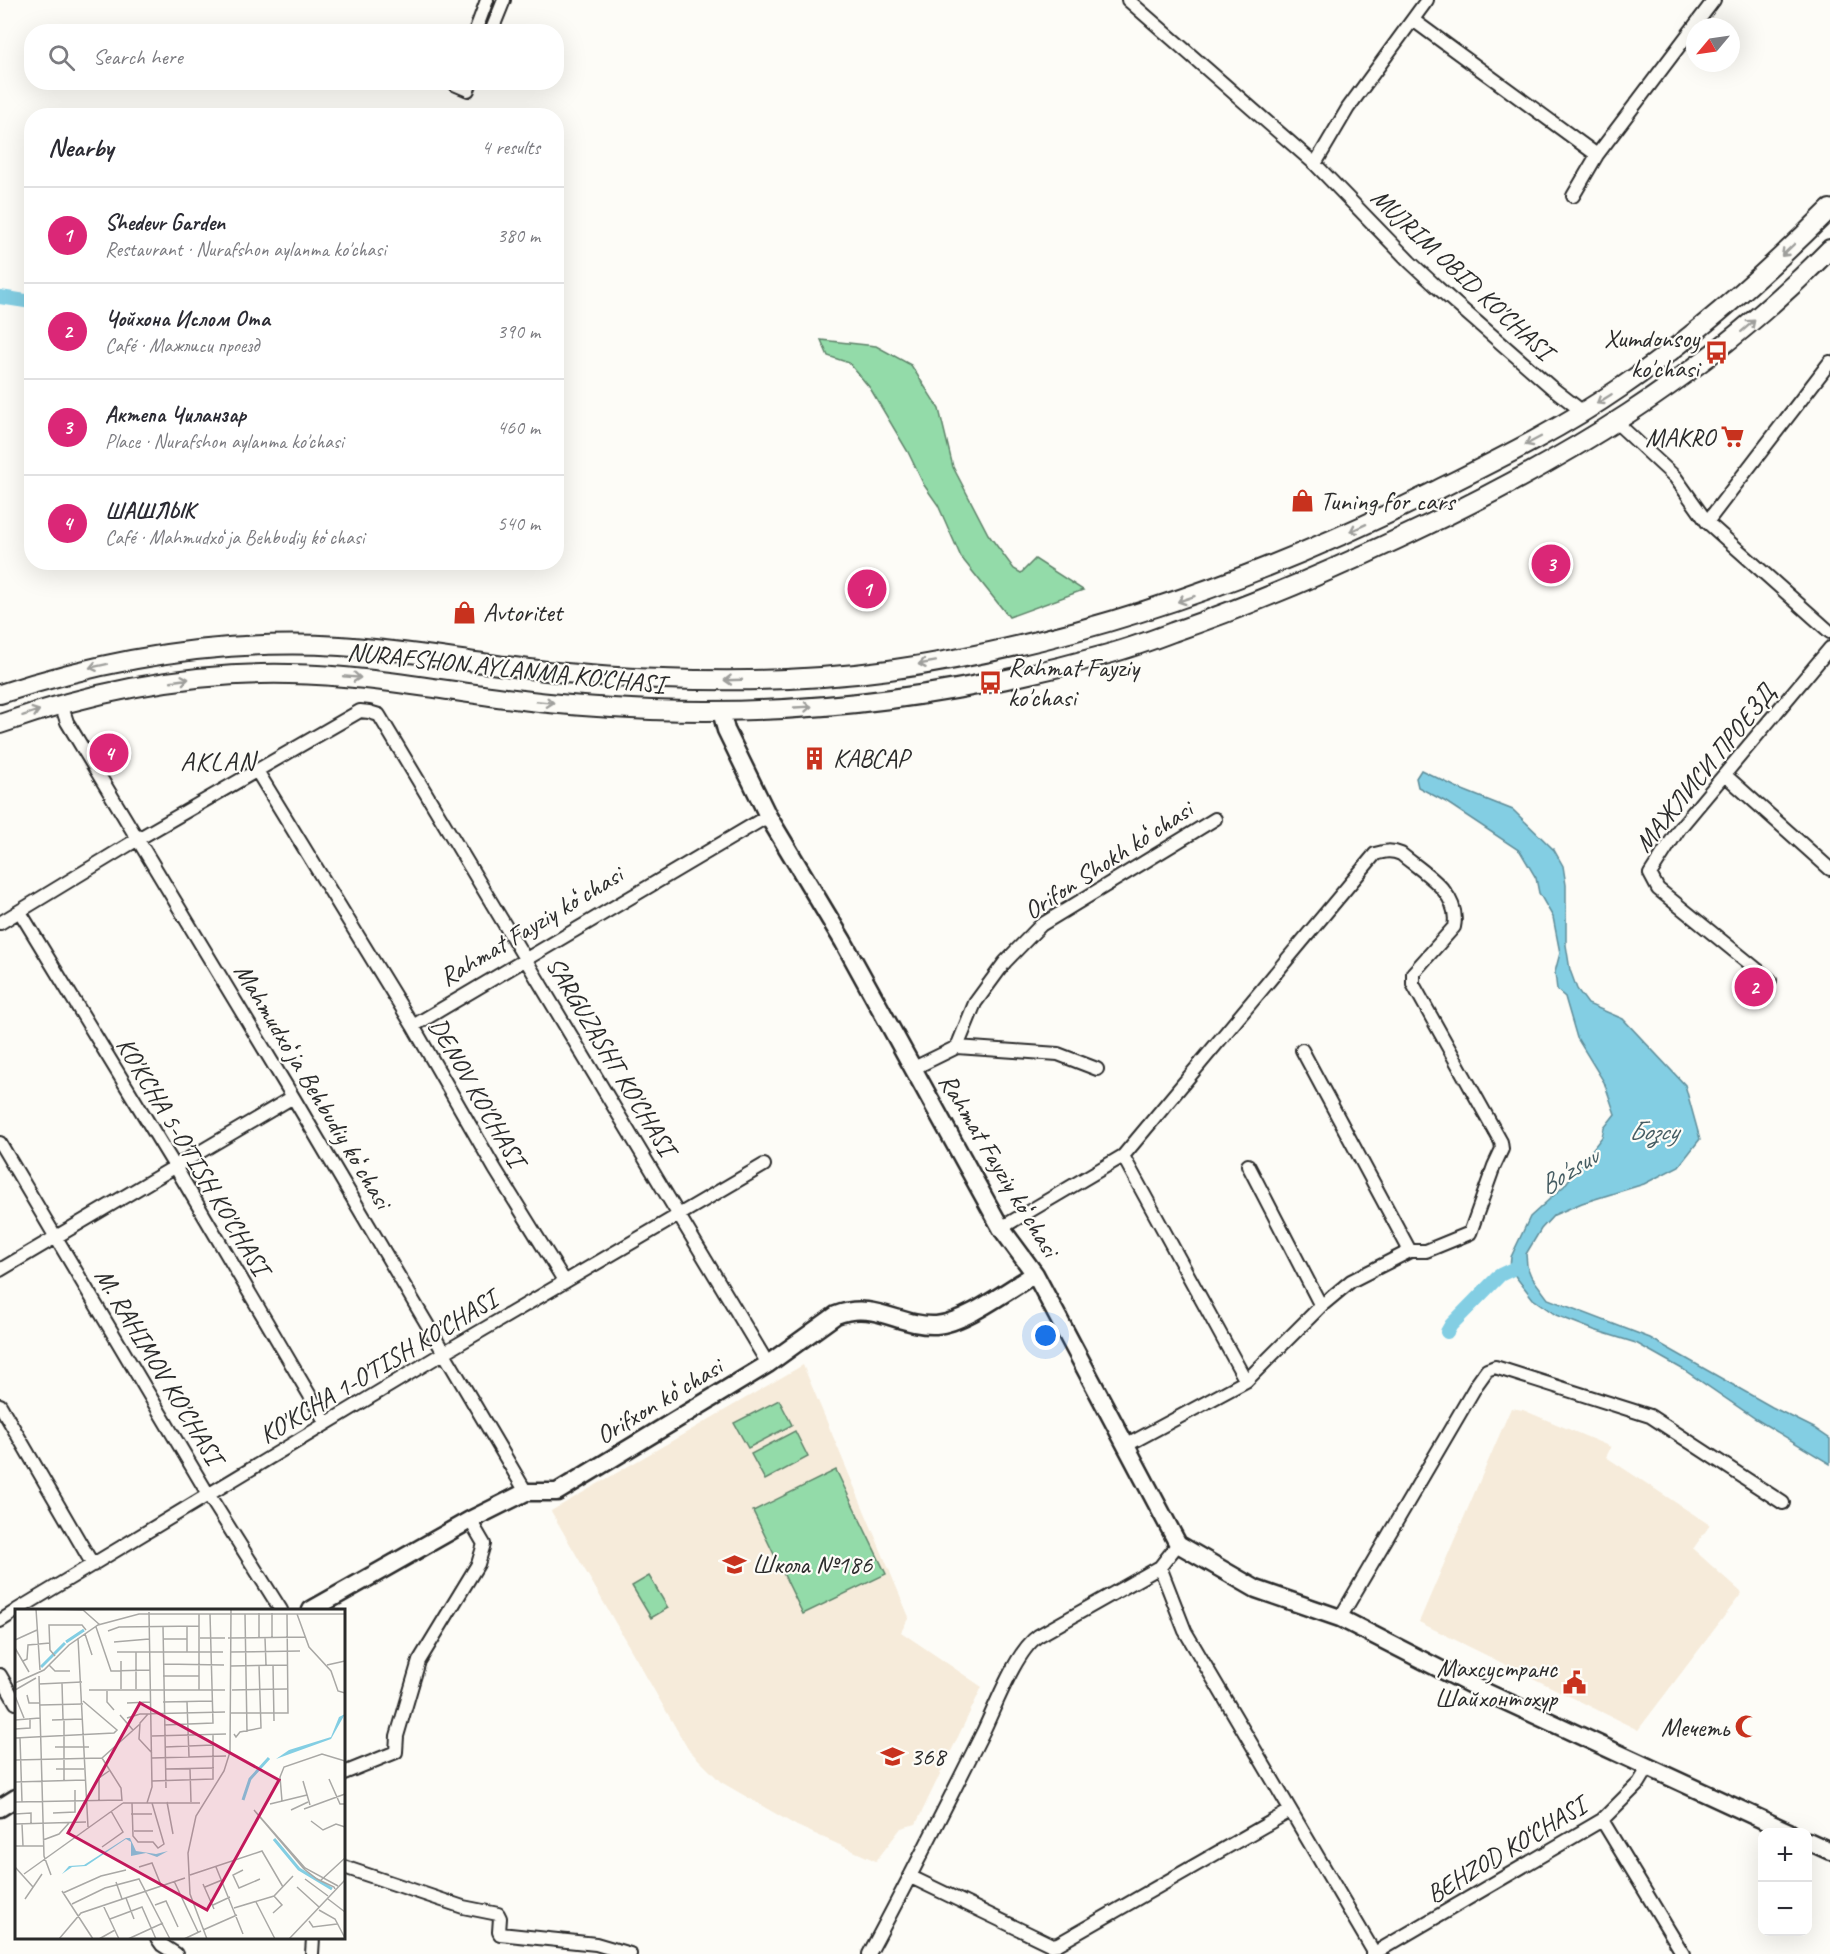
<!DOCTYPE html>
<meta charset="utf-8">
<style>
:root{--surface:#fff;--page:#f7f7f7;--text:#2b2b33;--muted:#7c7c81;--line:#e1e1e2;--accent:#db2777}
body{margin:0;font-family:Caveat,sans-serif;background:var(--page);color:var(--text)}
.controls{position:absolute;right:18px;bottom:18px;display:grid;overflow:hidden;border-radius:12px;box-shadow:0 6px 24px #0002}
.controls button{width:54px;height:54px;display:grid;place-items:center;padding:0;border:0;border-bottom:2px solid var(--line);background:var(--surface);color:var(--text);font:30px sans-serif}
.compass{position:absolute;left:1686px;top:18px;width:54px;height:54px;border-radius:50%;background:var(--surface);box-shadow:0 6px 24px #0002;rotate:241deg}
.you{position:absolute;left:1046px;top:1336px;width:21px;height:21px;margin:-15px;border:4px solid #fff;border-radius:50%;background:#1a73e8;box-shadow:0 0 0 9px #1a73e833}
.badge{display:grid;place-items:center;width:39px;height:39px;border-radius:50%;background:var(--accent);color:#fff;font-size:20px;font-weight:700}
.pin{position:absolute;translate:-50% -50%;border:3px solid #fff;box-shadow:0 2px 6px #0006}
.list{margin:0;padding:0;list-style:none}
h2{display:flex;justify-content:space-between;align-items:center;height:78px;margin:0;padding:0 24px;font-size:26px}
h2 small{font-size:20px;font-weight:400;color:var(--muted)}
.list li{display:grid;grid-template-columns:39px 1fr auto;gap:18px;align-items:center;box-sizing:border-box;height:96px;padding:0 24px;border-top:2px solid var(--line)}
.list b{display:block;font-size:22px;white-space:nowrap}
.list p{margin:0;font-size:20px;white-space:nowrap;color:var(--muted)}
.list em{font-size:20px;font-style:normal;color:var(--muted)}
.icon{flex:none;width:33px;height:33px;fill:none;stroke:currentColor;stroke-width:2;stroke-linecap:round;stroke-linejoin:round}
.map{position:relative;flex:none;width:1830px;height:1954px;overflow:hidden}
.search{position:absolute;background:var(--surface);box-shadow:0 6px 24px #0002;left:24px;top:24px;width:540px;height:66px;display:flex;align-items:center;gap:15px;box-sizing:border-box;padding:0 21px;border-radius:24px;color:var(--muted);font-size:22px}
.panel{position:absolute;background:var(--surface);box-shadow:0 6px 24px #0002;left:24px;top:108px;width:540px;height:462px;border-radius:24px}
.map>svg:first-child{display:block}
.built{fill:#f6ebda}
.green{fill:#93dba9;stroke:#5f836a;stroke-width:1.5}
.water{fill:#83cee3;stroke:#608d99;stroke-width:1.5}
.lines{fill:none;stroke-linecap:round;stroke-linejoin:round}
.canal{stroke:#83cee3;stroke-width:14}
.street-casing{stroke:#2b2b2b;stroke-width:16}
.secondary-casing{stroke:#2b2b2b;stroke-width:21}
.primary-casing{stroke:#2b2b2b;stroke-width:22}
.street{stroke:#fdfcf7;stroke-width:12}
.secondary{stroke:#fdfcf7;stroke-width:16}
.primary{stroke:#fdfcf7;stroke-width:18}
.oneway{stroke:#9e9e9b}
.labels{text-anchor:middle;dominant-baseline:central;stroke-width:4.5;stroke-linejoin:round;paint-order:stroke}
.street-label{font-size:26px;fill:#2b2b2b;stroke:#fdfcf7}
.poi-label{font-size:26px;fill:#2b2b2b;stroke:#fdfcf7;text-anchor:start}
.neighbourhood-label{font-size:27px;letter-spacing:1.5px;fill:#2b2b2b;stroke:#fdfcf7}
.water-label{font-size:27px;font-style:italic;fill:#455c62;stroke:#fdfcf7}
.inset-river{fill:none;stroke:#83cee3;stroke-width:3}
.inset-road{fill:none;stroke:#a9a8a5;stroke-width:1.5}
.view{fill:#c2185b;fill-opacity:0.15;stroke:#c2185b;stroke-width:3}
.inset-edge{fill:none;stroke:#2b2b2b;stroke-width:3}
</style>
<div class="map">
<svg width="1830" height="1954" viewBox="0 0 1830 1954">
<rect width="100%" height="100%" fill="#fdfcf7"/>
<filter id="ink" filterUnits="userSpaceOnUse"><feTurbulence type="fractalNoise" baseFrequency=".0167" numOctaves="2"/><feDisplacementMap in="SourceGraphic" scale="12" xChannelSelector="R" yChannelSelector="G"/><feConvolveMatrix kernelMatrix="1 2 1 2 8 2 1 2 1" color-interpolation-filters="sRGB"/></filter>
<g filter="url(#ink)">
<path class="built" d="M 803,1365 L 909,1617 L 901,1632 L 982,1687 L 916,1824 L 901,1828 L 876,1861 L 797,1826 L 721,1782 L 688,1749 L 551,1511 Z
M 1511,1408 L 1523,1410 L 1611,1447 L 1606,1457 L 1710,1525 L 1693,1549 L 1742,1593 L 1638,1730 L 1419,1622 Z"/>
<path class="green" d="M 821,340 L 876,346 L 911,365 L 939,409 L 953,467 L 988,534 L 1014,569 L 1021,573 L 1035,559 L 1083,590 L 1009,617 L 961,557 L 938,505 L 924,485 L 908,452 L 870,388 L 849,363 L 828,356 Z
M 779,1400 L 792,1425 L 748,1448 L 734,1423 Z
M 795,1431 L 808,1457 L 765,1480 L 751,1454 Z
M 836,1470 L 886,1574 L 803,1614 L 753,1511 Z
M 649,1576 L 668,1608 L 651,1618 L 632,1586 Z"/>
<path class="water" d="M 1421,770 L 1460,789 L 1513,810 L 1554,850 L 1563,866 L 1566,885 L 1566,945 L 1570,970 L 1577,989 L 1588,1004 L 1623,1019 L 1685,1085 L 1700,1139 L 1679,1166 L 1644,1184 L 1582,1203 L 1554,1215 L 1541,1229 L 1526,1254 L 1527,1266 L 1531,1276 L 1548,1299 L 1650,1338 L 1772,1407 L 1814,1428 L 1830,1439 L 1830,1464 L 1756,1419 L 1684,1370 L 1636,1343 L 1594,1330 L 1556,1315 L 1533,1299 L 1516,1277 L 1510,1267 L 1511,1257 L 1530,1217 L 1564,1186 L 1602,1137 L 1604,1128 L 1615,1114 L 1604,1082 L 1577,1038 L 1565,997 L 1557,990 L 1555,972 L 1560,953 L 1553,917 L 1539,893 L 1536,878 L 1520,851 L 1446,802 L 1418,787 L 1416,778 Z"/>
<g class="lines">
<path class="canal" d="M 0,297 L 32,302
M 1447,1332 L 1451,1325 L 1500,1275 L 1517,1267"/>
<defs>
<path id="street" d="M 1128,0 L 1315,164 L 1410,262 L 1438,288 L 1551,387 L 1583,412
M 1413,20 L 1597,155
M 475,32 L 487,0
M 491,32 L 504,0
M 455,82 L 454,84 L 468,90 L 471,82
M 1315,164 L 1348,108 L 1427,0
M 1573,196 L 1597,155 L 1714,0
M 1617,423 L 1675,477 L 1707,522 L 1830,632
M 1707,522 L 1830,362
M 61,704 L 67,722 L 293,1097 L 526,1492
M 257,771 L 413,1026 L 495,1169 L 565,1282
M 1725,775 L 1830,869
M 20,912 L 176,1168 L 326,1423
M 0,923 L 138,839 L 360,711 L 369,712 L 379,715 L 768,1364
M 1770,980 L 1658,889 L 1650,874 L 1679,829 L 1830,648
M 413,1026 L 768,816
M 957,1047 L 1058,1054 L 1097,1069
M 1302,1050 L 1410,1251
M 912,1069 L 957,1047 L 975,1003 L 1005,962 L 1041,925 L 1215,819
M 0,1143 L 208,1494 L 281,1610
M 1123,1156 L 1246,1381
M 1248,1165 L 1321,1306
M 1001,1228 L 1123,1156 L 1375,854 C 1385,851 1391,850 1401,854 C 1424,873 1461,893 1454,927 L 1413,973 L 1413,984 L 1501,1142 L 1502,1149 L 1494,1166 L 1470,1233 L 1426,1251 L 1410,1251 L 1351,1281 L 1321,1306 L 1246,1381 L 1127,1445
M 0,1270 L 293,1097
M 0,1405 L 93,1565
M 1160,1567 L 1185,1631 L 1375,1954
M 17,1610 L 445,1352 L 764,1165
M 1340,1618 L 1477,1384 L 1487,1370 L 1495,1367 L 1650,1416 L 1783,1503
M 0,1621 L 16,1611
M 0,1675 L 16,1703
M 344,1773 L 396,1752 L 397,1736 L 419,1661 L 478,1564 L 484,1544 L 470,1520
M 1602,1820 L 1683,1954
M 344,1867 L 463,1907 L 498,1914 L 500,1918 L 499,1932 L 500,1934 L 596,1944 L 630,1954
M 911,1877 L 1052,1945 L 1058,1944 L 1290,1811
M 157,1938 L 162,1945 L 176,1954
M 312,1954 L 313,1938
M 869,1954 C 908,1882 945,1808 982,1734 C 995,1708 1015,1652 1038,1636 L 1160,1567 L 1178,1544
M 1373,1954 L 1602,1820 L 1639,1783 L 1648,1768"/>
<path id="secondary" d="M 721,711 L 726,730 L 768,816 L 843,941 L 1001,1228 L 1035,1274 L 1178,1544 L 1256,1589 L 1340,1618 L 1479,1689 L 1789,1832
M 311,1610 L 470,1520 L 526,1492 L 557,1492 L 768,1364 L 836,1315 C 874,1300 900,1327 936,1325 C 965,1323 1009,1289 1035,1274
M 0,1808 L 16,1798
M 1808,1841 L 1830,1851"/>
<path id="primary" d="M 0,694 C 110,658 223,639 340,646 C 395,649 451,659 506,666 C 558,673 611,678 663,679 C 737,682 816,680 889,670 C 1079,643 1259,579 1431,493 C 1495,461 1561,429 1620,388 C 1696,336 1765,274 1830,209
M 0,724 C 93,691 190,672 289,674 C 365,675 439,690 514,699 C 559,705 605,708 651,710 C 805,716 960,696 1108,654 C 1130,648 1152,640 1173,632 C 1251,605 1326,573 1400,538 C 1563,462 1703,378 1830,249"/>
</defs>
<use href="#street" class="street-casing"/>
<use href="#secondary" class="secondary-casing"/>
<use href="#primary" class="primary-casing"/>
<use href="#street" class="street"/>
<use href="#secondary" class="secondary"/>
<use href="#primary" class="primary"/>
</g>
<defs><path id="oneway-shaft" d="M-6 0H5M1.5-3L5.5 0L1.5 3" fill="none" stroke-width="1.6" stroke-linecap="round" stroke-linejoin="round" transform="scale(1.5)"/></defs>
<g class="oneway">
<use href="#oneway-shaft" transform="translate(1788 250) rotate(136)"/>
<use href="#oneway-shaft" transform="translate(1748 326) rotate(-41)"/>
<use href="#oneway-shaft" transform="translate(1604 399) rotate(148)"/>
<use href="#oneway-shaft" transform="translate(1533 441) rotate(152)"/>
<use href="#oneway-shaft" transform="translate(1358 528) rotate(155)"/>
<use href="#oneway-shaft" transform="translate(1186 599) rotate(161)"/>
<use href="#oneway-shaft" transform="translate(927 663) rotate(170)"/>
<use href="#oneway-shaft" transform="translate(98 666) rotate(168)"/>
<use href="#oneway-shaft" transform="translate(352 677) rotate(5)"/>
<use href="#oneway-shaft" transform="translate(180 680) rotate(-8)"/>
<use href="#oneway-shaft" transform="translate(733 680) rotate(178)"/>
<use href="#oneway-shaft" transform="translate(545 702) rotate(5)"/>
<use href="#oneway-shaft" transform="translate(803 707) rotate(-3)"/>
<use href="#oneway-shaft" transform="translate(31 713) rotate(-18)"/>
</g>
</g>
<defs>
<symbol id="bus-bare" viewBox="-9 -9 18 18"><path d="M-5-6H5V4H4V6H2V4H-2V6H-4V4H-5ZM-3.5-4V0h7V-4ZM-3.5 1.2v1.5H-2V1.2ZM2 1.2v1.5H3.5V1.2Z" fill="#c8321e" stroke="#fdfcf7" stroke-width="2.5" paint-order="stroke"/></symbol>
<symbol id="supermarket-bare" viewBox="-9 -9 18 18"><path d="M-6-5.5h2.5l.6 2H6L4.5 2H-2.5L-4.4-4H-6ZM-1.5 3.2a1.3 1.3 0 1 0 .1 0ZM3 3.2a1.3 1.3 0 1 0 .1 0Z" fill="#c8321e" stroke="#fdfcf7" stroke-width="2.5" paint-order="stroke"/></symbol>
<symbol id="shop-bare" viewBox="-9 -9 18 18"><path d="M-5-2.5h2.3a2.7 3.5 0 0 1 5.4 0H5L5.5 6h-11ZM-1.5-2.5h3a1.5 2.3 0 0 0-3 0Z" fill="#c8321e" stroke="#fdfcf7" stroke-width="2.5" paint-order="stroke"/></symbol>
<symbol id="building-bare" viewBox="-9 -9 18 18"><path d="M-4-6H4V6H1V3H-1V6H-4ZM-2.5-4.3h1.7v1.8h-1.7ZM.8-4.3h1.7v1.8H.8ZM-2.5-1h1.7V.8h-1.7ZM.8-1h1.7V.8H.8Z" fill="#c8321e" stroke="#fdfcf7" stroke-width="2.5" paint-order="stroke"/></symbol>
<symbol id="school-bare" viewBox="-9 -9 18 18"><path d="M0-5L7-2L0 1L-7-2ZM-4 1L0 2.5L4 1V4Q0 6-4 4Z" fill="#c8321e" stroke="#fdfcf7" stroke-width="2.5" paint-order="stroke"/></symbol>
<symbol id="civic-bare" viewBox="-9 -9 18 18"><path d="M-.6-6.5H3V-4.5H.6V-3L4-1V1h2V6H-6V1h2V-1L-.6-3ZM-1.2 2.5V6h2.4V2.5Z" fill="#c8321e" stroke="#fdfcf7" stroke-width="2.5" paint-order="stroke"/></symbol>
<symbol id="mosque-bare" viewBox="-9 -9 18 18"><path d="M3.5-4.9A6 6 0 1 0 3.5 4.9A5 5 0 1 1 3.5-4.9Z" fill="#c8321e" stroke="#fdfcf7" stroke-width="2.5" paint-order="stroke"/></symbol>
</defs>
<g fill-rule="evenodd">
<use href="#bus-bare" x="1700" y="336" width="33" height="33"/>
<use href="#supermarket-bare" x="1716" y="420" width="33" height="33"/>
<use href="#shop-bare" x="1286" y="484" width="33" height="33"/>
<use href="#shop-bare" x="448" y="596" width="33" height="33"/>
<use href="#bus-bare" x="974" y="666" width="33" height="33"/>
<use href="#building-bare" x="798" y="742" width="33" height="33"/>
<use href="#school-bare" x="718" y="1548" width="33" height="33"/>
<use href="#civic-bare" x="1558" y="1666" width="33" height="33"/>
<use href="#mosque-bare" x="1730" y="1710" width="33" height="33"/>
<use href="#school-bare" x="876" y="1740" width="33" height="33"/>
</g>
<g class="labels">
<g class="street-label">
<text transform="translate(1462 274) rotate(43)">MUJRIM OBID KO'CHASI</text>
<text transform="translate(506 668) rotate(6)">NURAFSHON AYLANMA KO'CHASI</text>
<text transform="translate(1705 768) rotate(-51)">МАЖЛИСИ ПРОЕЗД</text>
<text transform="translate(1108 860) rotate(-33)">Orifon Shokh koʻchasi</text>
<text transform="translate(531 926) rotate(-31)">Rahmat Fayziy koʻchasi</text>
<text transform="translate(611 1056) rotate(59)">SARGUZASHT KO'CHASI</text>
<text transform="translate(313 1086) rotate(59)">Mahmudxoʻja Behbudiy koʻchasi</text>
<text transform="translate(477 1092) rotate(60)">DENOV KO'CHASI</text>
<text transform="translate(193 1156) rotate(59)">KO'KCHA 5-O'TISH KO'CHASI</text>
<text transform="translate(999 1165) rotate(59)">Rahmat Fayziy koʻchasi</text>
<text transform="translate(159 1366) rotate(59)">M. RAHIMOV KO'CHASI</text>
<text transform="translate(378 1367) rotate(-31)">KO'KCHA 1-O'TISH KO'CHASI</text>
<text transform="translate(659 1401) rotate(-31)">Orifxon koʻchasi</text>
<text transform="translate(1506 1850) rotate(-31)">BEHZOD KO‘CHASI</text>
</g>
<g class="poi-label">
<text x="1699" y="338" text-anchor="end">Xumdonsoy<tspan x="1699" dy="30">ko'chasi</tspan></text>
<text x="1715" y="437" text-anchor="end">MAKRO</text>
<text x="1320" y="501">Tuning for cars</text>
<text x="483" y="612">Avtoritet</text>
<text x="1008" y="667">Rahmat Fayziy<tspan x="1008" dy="30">ko'chasi</tspan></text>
<text x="833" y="758">КАВСАР</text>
<text x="752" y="1564">Школа №186</text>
<text x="1557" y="1668" text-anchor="end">Махсустранс<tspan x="1557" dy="30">Шайхонтохур</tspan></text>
<text x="1729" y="1727" text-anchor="end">Мечеть</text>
<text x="910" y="1756">368</text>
</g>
<g class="neighbourhood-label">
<text x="218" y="761">AKLAN</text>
</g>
<g class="water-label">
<text x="1653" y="1131">Бозсу</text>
<text transform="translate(1568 1171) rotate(-32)">Bo'zsuv</text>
</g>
</g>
<g transform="translate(15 1609)">
<rect width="330" height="330" fill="#fdfcf7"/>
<path d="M 330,105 L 316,130 L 261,150 L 274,141 L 316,128 L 324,108 ZM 111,229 L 115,229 L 121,242 L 141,245 L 153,242 L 142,248 L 131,244 L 116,247 L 116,233 L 111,230 L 71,257 L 57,258 L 47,265 L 54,257 L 69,256 Z" fill="#83cee3"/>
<path class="inset-river" d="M 51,33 L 69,21M 26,58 L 50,34M 228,191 L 235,170 L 254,149M 259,230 L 284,260 L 317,280"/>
<path class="inset-road" d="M 21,0 L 25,61M 26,0 L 68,1 L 85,16M 244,4 L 244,29M 257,4 L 257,29M 230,5 L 232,123M 282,5 L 294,38 L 316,62 L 323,82 L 330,84M 148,17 L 151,179M 81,18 L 96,62 L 135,61M 93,22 L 104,18 L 184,17M 70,25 L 77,46M 63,29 L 73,218M 185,29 L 210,29M 213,29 L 290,28M 250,29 L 251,56M 148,30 L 172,30M 0,31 L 22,21M 99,33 L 134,30M 0,39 L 14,63M 102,43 L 208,43M 172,43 L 172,18M 215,43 L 285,42M 40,47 L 35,41 L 34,16 L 67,16 L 71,21M 8,52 L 12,50 L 13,36 L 35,34M 106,52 L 106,80M 148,55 L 209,56M 34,56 L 40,62 L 55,62M 258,56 L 259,112M 312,56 L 330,52M 216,57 L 272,56M 24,67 L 29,247 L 36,266M 148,67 L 184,67M 0,74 L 29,61 L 54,36 L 83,16 L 124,5 L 330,5M 47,74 L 48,110M 24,75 L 67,73M 121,80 L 121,43M 0,81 L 21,69M 74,81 L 210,81M 184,81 L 184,5M 217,81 L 272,80M 92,82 L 92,93 L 99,101M 12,86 L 14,94 L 24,94M 0,87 L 9,109M 148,93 L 197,92M 172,93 L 174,148M 112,94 L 135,93M 25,96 L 68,95M 215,104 L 273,104 L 272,5M 133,105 L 125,114 L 124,130 L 137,144M 105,106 L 118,121M 112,109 L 125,105 L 210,103M 49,110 L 49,171M 0,111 L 25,109M 37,111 L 68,110M 149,116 L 198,114 L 195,5M 0,120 L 15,119 L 15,109M 219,125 L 221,128 L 225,123 L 246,119 L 244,56M 137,127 L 211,125M 0,129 L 99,124 L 102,121 L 68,92M 5,129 L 7,193M 40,138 L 74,138M 150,138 L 198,136M 87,149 L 106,179 L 107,192M 137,149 L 211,147M 0,151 L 87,149 L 125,115M 41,160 L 69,160M 150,160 L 199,159M 175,160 L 176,193M 314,170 L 325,195 L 330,195M 137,172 L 198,170 L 198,125M 288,172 L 295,196M 0,173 L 70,171M 84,191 L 84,169 L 94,162M 267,192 L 265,168 L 269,158 L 307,145 L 330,152M 0,193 L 107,191M 152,193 L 158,225M 108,194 L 185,194M 117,194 L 118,227 L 123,233 L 138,233 L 143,239 L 149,235 L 137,194M 132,194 L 137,178 L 134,3M 255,195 L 292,186M 289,200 L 330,185M 276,201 L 293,193M 38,204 L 60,203 L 60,181M 0,205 L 16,204 L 16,215M 116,205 L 137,205M 296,212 L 308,221 L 321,215 L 330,218M 0,215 L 71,213M 7,215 L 8,237M 119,222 L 138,222M 28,231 L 44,225 L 54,214M 0,237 L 28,237M 87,238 L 108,223 L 96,202M 0,258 L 18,278M 124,258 L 137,254 L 146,276M 201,258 L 228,325M 228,261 L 218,266 L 224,279 L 245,270M 9,265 L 108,194M 175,266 L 247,242 L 268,278M 290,270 L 313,287M 159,272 L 183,323M 305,272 L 330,249M 101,273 L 107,290M 188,275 L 199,300M 190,278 L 207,271M 282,278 L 304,298M 320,280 L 319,278 L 302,270 L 289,260 L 239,201 L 290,259 L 323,277M 47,282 L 78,330M 48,284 L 86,267 L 111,261M 111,289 L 119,310M 10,290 L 27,265M 313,290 L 330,303M 241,293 L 260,330M 57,295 L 90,279 L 124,270 L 155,330M 88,296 L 104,330M 140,296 L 151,292 L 163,318M 198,296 L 215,288M 219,299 L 259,287 L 278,267M 304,301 L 320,310 L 330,329M 258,304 L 267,296 L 259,287M 95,310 L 127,298 L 141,330M 294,312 L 298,318 L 322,315M 188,321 L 222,306M 44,330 L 66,304 L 170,269M 84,330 L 100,321M 113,330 L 148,314M 169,330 L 186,322M 192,330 L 175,285 L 173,244 L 181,207 L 209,162 L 215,143 L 216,0M 274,330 L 330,271"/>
<path class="view" d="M 125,94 L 264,171 L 192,301 L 53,224 Z"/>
<rect width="330" height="330" class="inset-edge"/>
</g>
</svg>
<div class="controls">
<button>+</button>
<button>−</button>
</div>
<svg class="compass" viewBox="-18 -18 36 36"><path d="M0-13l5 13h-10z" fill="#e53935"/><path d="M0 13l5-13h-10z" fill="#7c7c81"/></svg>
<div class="you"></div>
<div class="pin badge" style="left:867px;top:589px">1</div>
<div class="pin badge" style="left:1754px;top:987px">2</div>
<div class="pin badge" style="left:1551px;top:564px">3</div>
<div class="pin badge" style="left:109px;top:753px">4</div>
<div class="search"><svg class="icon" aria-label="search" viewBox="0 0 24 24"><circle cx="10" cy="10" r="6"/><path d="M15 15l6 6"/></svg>Search here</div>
<section class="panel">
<h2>Nearby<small>4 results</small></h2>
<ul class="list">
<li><span class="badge">1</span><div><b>Shedevr Garden</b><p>Restaurant · Nurafshon aylanma ko'chasi</p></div><em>380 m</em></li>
<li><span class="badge">2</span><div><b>Чойхона Ислом Ота</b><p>Café · Мажлиси проезд</p></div><em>390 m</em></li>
<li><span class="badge">3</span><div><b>Актепа Чиланзар</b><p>Place · Nurafshon aylanma ko'chasi</p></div><em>460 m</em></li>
<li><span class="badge">4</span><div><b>ШАШЛЫК</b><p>Café · Mahmudxoʻja Behbudiy koʻchasi</p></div><em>540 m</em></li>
</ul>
</section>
</div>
